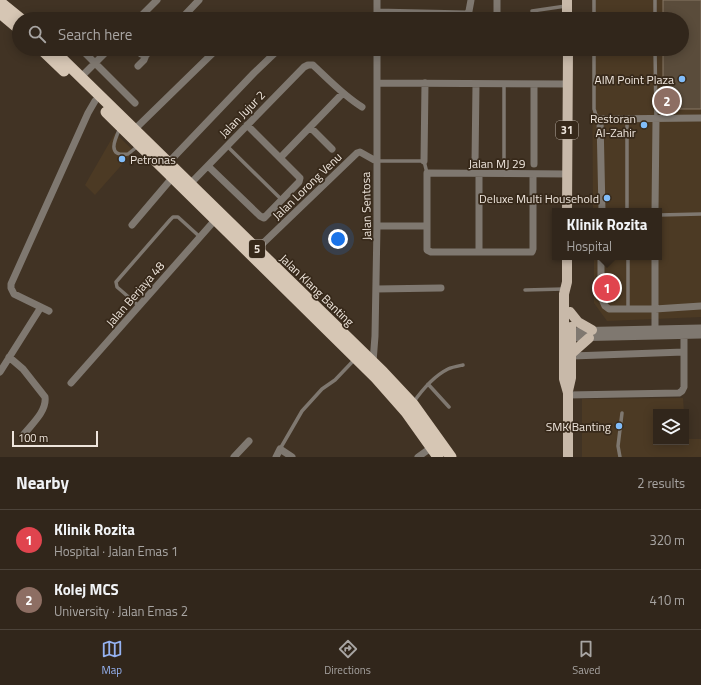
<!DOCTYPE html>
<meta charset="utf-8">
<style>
:root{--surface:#31261b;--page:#392e24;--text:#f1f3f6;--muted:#a8a5a3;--line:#4c433a;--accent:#95b2f1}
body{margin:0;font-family:"Titillium Web",sans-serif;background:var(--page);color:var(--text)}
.controls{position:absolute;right:12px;bottom:12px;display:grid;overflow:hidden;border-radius:0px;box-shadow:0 2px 10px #0003}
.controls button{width:36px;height:36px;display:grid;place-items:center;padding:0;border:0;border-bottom:1px solid var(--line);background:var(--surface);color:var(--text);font:20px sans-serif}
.scale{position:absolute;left:12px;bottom:10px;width:86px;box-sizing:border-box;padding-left:4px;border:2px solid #eee5dc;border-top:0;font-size:11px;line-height:14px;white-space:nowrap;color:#eee5dc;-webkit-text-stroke:3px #37291a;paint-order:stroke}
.you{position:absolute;left:338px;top:239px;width:14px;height:14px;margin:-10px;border:3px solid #fff;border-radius:50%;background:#1a73e8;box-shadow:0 0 0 6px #1a73e833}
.badge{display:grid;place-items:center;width:26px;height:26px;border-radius:50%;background:var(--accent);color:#fff;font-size:13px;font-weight:700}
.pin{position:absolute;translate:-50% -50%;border:2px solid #fff;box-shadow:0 1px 4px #0006}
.popup{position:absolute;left:552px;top:208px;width:110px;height:52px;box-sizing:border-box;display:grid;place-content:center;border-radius:0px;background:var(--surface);filter:drop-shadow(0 1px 3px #0005);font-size:13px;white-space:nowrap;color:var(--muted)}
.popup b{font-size:15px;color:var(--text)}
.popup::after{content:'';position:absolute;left:50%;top:100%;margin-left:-8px;border:8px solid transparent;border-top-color:var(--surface)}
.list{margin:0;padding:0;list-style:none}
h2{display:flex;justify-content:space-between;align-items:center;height:52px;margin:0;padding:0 16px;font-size:17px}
h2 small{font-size:13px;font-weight:400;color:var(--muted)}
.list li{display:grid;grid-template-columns:26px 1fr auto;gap:12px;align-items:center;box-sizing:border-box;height:60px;padding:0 16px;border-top:1px solid var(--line)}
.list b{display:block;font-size:15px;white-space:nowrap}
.list p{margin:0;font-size:13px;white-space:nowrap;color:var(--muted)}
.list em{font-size:13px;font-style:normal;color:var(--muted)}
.icon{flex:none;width:22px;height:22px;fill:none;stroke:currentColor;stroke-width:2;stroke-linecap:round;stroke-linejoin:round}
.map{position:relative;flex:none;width:701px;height:457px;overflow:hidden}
.search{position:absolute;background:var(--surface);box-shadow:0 2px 10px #0003;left:12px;right:12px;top:12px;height:44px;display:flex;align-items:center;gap:10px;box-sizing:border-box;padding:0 14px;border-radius:22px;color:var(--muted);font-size:15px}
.sheet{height:172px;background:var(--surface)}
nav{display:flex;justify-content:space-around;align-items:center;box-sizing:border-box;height:56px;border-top:1px solid var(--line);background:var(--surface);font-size:11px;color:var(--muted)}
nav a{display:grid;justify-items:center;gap:2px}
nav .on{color:var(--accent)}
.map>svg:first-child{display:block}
.built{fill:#4c3a24}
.building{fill:#5a4c3b;stroke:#867665}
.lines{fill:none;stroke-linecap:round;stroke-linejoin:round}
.service{stroke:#7f7870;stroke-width:3.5}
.minor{stroke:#7f7870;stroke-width:7}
.primary{stroke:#c8b9a9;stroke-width:10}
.trunk{stroke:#d6c6b4;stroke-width:11}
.poi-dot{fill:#81bdfa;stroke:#37291a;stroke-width:1.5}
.labels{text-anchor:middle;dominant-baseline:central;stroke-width:3.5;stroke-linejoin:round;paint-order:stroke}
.shield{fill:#37291a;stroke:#b7ada2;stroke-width:1}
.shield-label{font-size:11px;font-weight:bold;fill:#eee5dc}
.poi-label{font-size:12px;fill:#eee5dc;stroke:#37291a;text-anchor:end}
.street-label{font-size:12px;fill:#eee5dc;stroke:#37291a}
</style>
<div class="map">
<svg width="701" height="457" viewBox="0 0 701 457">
<rect width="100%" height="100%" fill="#413324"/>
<path class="built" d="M 592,0 L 701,0 L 701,317 L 607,321 L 594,303 L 594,257 L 659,257 L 659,211 L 593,211 L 592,49 L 682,49 L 682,19 L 592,19 Z
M 115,133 L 134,151 L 95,195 L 85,185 Z
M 683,398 L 684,412 L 656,412 L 656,442 L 686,442 L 686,439 L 701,439 L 701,457 L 582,457 L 582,399 Z"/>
<path class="building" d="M 663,0 L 701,0 L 701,109 L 663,109 L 663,49 L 682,49 L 682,19 L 663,19 Z"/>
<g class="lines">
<path class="service" d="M 655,0 L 655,19
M 532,11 L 566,6
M 594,19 L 594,0
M 594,49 L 594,109 L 596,115 L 600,119
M 655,49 L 656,119
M 607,52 L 655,53
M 627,119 L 627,211
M 120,128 C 115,139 106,157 128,154 L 138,146
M 227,146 L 282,200
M 377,161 L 424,161 L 427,173
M 504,161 L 504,84
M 659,215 L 701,214
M 628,257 L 628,309
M 525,290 L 564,289
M 139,306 L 117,287 L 116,282 L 170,220 L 173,217 L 178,217 L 200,237
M 428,384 L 449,407
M 413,403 C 422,390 434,376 448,369 C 452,367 458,366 463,365
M 280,449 L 302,411 L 322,389 L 335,380 L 355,359
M 620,457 L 618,446 L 622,413"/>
<path class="minor" d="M 497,0 L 497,19
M 377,12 L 467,14 L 469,11 L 471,0
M 138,19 L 157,0
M 181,19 L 199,0
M 377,19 L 377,0
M 81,49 L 135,103
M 136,49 L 141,54 L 146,55 L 152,49
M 138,66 L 144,60 L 146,55
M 81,77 L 109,49
M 377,83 L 568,84
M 310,127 L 332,149
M 135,129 L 217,49
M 280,158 L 343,93
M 424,161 L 425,83
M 169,162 L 254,73 L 278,50
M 475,163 L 476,84
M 534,164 L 534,84
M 208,166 L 260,216 L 264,218 L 299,182 L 300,178 L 247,125
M 533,174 L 533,249 L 532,252 L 431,252 L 427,250 L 427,173 L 567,174
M 190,184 L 304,67 L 308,65 L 313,65 C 329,80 344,96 362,107
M 602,211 L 600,119 L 701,118
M 655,211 L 656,119
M 132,225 L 172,178
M 377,226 L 427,226
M 257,249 L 357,153 L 360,152 L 376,161
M 479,252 L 479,174
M 601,257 L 601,297 L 605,306 L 609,309 L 655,309 L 701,306
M 376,289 L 441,288
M 49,311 L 14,294 L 11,288 L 11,284 L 88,113 L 95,101
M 655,329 L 655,257
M 566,331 L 701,328
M 567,338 L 701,335
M 572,356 L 684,352
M 9,357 L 23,369 L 45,397 C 47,411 32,424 24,434
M 373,362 L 375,336 L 377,226 L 377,49
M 0,372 L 41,307
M 71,383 L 215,220
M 568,395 L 679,393 L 682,391 L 684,387 L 684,336
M 234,457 L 249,441
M 276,457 L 280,449 L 292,457
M 418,457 L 432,447"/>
<path class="primary" d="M 567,0 L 567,19
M 567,211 L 568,49
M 567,257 L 567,282 L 564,294 L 564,379 L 568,393 L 568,457
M 570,312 L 578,322 L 592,330
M 572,353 L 589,338
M 568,391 L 571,378 L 571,327"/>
<path class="trunk" d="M 0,2 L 21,19
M 0,13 L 19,29
M 41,49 L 64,71
M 52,49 L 383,372 L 413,404 L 451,457
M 106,112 L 376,378 L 406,412 L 438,457"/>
</g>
<g class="poi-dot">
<circle cx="682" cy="79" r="4"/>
<circle cx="644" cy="125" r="4"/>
<circle cx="122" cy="159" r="4"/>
<circle cx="607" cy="198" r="4"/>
<circle cx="619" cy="426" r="4"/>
</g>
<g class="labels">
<g class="shield">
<rect x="556" y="121" width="22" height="18" rx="3"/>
<rect x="249" y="240" width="16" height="18" rx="3"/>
</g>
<g class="shield-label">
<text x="567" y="130">31</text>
<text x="257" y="249">5</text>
</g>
<g class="poi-label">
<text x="674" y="79">AIM Point Plaza</text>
<text x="636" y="118">Restoran<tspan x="636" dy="14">Al-Zahir</tspan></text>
<text x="130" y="159" text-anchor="start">Petronas</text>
<text x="599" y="198">Deluxe Multi Household</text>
<text x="611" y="426">SMK Banting</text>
</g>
<g class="street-label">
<text transform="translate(242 114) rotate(-46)">Jalan Jujur 2</text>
<text x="497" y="163">Jalan MJ 29</text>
<text transform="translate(307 186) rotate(-44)">Jalan Lorong Venu</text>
<text transform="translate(366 206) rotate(-91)">Jalan Sentosa</text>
<text transform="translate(317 290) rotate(44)">Jalan Klang Banting</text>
<text transform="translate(135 294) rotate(-49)">Jalan Berjaya 48</text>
</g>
</g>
</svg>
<div class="controls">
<button><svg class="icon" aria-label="layers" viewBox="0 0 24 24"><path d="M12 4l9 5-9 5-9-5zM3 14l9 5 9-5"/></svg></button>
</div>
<div class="scale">100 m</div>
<div class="you"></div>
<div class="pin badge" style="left:607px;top:288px;background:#e0444e">1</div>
<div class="popup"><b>Klinik Rozita</b>Hospital</div>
<div class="pin badge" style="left:667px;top:101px;background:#8d6e63">2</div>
<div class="search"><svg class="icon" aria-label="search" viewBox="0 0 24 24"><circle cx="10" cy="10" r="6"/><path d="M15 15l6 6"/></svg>Search here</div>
</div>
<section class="sheet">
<h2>Nearby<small>2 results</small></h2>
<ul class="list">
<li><span class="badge" style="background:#e0444e">1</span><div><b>Klinik Rozita</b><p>Hospital · Jalan Emas 1</p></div><em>320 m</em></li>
<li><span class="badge" style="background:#8d6e63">2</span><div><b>Kolej MCS</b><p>University · Jalan Emas 2</p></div><em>410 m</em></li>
</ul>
</section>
<nav>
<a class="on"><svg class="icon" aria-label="map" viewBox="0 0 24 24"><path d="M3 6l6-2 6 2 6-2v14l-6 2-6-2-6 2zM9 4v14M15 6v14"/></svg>Map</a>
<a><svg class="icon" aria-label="directions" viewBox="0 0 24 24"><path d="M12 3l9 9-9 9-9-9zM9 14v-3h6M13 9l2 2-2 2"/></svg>Directions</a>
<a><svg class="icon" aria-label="saved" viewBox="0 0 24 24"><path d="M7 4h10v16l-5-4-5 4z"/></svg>Saved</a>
</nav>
